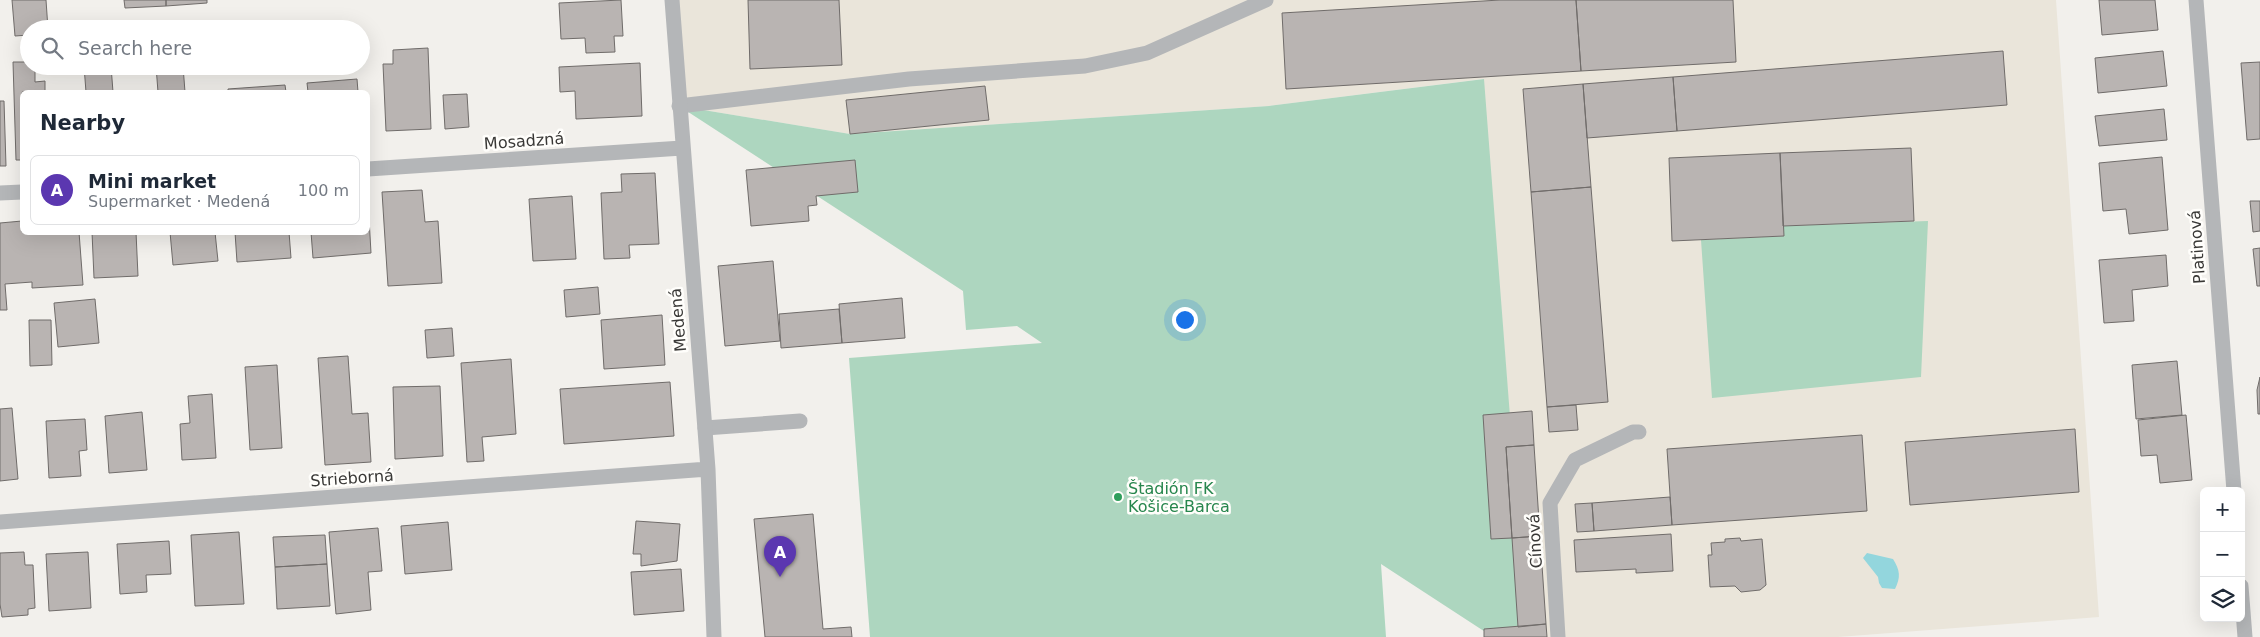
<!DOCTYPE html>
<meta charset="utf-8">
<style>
:root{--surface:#fff;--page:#f2f2f3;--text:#1f2937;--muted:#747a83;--line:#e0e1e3;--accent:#5b37b0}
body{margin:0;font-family:"DejaVu Sans",sans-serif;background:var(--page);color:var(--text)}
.controls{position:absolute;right:15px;bottom:15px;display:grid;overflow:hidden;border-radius:8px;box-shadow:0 5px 20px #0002}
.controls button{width:45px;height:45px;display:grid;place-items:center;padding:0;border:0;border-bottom:1px solid var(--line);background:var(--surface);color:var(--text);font:25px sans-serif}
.you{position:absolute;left:1184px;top:319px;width:18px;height:18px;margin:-12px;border:4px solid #fff;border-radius:50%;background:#1a73e8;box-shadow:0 0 0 8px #1a73e833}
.badge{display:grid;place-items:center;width:32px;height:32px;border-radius:50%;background:var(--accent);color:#fff;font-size:16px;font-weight:700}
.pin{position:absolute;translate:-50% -41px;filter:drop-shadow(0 1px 2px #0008)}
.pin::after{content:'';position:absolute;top:26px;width:18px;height:15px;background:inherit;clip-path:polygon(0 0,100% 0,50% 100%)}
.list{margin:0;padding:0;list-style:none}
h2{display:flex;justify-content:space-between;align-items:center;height:65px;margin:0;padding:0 20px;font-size:21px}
h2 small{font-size:16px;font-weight:400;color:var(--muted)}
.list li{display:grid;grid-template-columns:32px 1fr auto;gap:15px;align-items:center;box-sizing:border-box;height:70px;margin:0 10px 10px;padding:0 10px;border:1px solid var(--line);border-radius:8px}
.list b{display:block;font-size:19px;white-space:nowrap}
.list p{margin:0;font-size:16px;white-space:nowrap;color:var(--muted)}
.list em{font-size:16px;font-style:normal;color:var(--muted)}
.icon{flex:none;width:28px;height:28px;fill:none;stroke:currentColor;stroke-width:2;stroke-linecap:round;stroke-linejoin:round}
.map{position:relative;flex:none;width:2260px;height:637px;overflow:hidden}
.search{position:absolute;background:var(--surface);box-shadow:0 5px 20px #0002;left:20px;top:20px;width:350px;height:55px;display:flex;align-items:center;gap:12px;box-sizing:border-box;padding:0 18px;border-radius:28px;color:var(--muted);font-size:19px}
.panel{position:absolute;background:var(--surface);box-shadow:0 5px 20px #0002;left:20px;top:90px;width:350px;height:145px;border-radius:8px}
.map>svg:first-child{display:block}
.built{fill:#eae5da}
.green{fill:#add6bf}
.water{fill:#93d6dd}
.building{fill:#b9b4b2;stroke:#706c6a}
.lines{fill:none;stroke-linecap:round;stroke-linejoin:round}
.lane{stroke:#b4b6b8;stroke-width:15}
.street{stroke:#b4b6b8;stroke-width:15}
.leisure-dot{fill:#2e9e5b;stroke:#fffefb;stroke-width:2}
.labels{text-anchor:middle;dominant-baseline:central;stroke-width:5;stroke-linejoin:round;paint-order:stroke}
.street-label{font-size:16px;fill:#393836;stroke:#fffefb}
.leisure-label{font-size:16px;fill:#27864d;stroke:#fffefb;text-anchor:start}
</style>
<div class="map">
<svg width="2260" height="637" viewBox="0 0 2260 637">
<rect width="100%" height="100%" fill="#f2f0ec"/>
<path class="built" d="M 673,0 L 2056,0 L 2099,617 L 1838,637 L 1527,637 L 1483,79 L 1269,106 L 850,134 L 679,106 Z"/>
<path class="green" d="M 1484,79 L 1527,637 L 1493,637 L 1381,564 L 1386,637 L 870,637 L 849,358 L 1042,343 L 1017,326 L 966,330 L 963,291 L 679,106 L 850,134 L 1269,106 Z
M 1928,221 L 1921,377 L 1712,398 L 1701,240 L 1783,236 L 1783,226 Z"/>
<path class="water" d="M 1867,553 L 1893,559 C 1900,570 1901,577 1895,589 L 1882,588 L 1879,583 L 1878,577 L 1863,558 Z"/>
<path class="building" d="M 12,0 L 46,0 L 48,29 L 29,29 L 29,35 L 15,36 Z
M 124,0 L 166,0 L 166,6 L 125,8 Z
M 166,0 L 207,0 L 207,3 L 166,6 Z
M 621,0 L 623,36 L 614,36 L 615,52 L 586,53 L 585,38 L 561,39 L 559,3 Z
M 748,0 L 839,0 L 842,65 L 750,69 Z
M 1500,0 L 1576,0 L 1581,71 L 1286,89 L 1282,13 Z
M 1576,0 L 1733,0 L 1736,62 L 1581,71 Z
M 2099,0 L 2155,0 L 2158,30 L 2102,35 Z
M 428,48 L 431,129 L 386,131 L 383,64 L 393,64 L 393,50 Z
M 2003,51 L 2007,105 L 1677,131 L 1673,77 Z
M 2163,51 L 2167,86 L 2098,93 L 2095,58 Z
M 13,62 L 29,62 L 29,66 L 35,66 L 35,82 L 45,81 L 45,92 L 22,92 L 22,160 L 16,160 Z
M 2260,62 L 2260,139 L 2247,140 L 2241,63 Z
M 640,63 L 642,116 L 576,119 L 575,91 L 560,92 L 559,67 Z
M 84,66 L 111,66 L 113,92 L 86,92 Z
M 156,66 L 183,66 L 185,92 L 158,92 Z
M 1673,77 L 1677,131 L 1587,138 L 1583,84 Z
M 357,79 L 358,92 L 308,92 L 307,83 Z
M 1583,84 L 1591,187 L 1531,192 L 1523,89 Z
M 285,85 L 286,92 L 228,92 L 228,89 Z
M 985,86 L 989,120 L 850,134 L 846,100 Z
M 467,94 L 469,127 L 445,129 L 443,95 Z
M 0,101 L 4,101 L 6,166 L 0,166 Z
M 2164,109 L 2167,140 L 2099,146 L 2095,116 Z
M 1911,148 L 1914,221 L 1783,226 L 1780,153 Z
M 1780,153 L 1784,236 L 1672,241 L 1669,158 Z
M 2162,157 L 2168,230 L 2129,234 L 2126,209 L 2103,211 L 2099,163 Z
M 855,160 L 858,192 L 816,196 L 817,205 L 808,206 L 809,221 L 751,226 L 746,170 Z
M 655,173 L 659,244 L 629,245 L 630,258 L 604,259 L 601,193 L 622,192 L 621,174 Z
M 1591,187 L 1608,402 L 1547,407 L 1531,192 Z
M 422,190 L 425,222 L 438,221 L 442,283 L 388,286 L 382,192 Z
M 572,196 L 576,259 L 533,261 L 529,199 Z
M 368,200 L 371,253 L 313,258 L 311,232 L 368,232 Z
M 2250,201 L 2260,201 L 2260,231 L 2253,232 Z
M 22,221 L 22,232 L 79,232 L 83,285 L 32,288 L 32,282 L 5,284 L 7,310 L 0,310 L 0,223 Z
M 92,232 L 136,232 L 138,276 L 94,278 Z
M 170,232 L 215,232 L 218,261 L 173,265 Z
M 235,232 L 289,232 L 291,258 L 237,262 Z
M 2260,248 L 2260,286 L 2257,286 L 2253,249 Z
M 2166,255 L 2168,286 L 2132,290 L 2134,321 L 2104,323 L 2099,260 Z
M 773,261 L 780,341 L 725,346 L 718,266 Z
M 598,287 L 600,314 L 566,317 L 564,290 Z
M 902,298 L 905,338 L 842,343 L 839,304 Z
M 95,299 L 99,343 L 58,347 L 54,303 Z
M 839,309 L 842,343 L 781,348 L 779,314 Z
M 662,315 L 665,365 L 604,369 L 601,320 Z
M 29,320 L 51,320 L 52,365 L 30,366 Z
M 452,328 L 454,356 L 427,358 L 425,330 Z
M 348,356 L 352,414 L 368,413 L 371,462 L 325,465 L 318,358 Z
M 511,359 L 516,434 L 482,437 L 484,461 L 467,462 L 461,363 Z
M 2177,361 L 2182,415 L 2136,419 L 2132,365 Z
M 277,365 L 282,448 L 250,450 L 245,367 Z
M 2260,377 L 2260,414 L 2258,414 L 2257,390 Z
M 670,382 L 674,436 L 564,444 L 560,389 Z
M 440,386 L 443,456 L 395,459 L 393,387 Z
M 212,394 L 216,458 L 182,460 L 180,424 L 190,423 L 188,396 Z
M 1576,405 L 1578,430 L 1549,432 L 1547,407 Z
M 12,408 L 18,479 L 0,481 L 0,409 Z
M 1532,411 L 1534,445 L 1506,447 L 1512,538 L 1491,539 L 1483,415 Z
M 142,412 L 147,470 L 109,473 L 105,416 Z
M 2186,415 L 2192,480 L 2160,483 L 2157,455 L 2141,456 L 2138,420 Z
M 85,419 L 87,450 L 79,451 L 81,476 L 49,478 L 46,421 Z
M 2075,429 L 2079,492 L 1910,505 L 1905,442 Z
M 1862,435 L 1867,511 L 1672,525 L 1667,449 Z
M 1534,445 L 1540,536 L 1512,538 L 1506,447 Z
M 1670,497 L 1672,525 L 1594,531 L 1592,503 Z
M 1592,503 L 1594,531 L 1577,532 L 1575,504 Z
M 813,514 L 823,629 L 851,627 L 852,637 L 765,637 L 754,519 Z
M 636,521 L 680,524 L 677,561 L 641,566 L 641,554 L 633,554 Z
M 448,522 L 452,570 L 405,574 L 401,526 Z
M 378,528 L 382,571 L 368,572 L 371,610 L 336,614 L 329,532 Z
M 239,532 L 244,604 L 195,606 L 191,535 Z
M 1671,534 L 1673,571 L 1636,573 L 1636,569 L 1576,572 L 1574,540 Z
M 325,535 L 327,564 L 275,567 L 273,537 Z
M 1540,536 L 1546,624 L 1518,627 L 1512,538 Z
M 1740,538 L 1741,541 L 1762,539 L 1766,585 L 1760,590 L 1741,592 L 1735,586 L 1710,587 L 1708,555 L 1712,555 L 1711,543 L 1725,542 L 1725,539 Z
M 169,541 L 171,574 L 146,575 L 147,592 L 120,594 L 117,544 Z
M 24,552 L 25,565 L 33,565 L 35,608 L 28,609 L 28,615 L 2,617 L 0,604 L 0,553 Z
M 88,552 L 91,608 L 49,611 L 46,554 Z
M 327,564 L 330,606 L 277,609 L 275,567 Z
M 681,569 L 684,611 L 634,615 L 631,572 Z
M 1546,624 L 1547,637 L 1484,637 L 1484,629 Z"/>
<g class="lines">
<path class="lane" d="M 679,106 L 909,79 L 1085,66 L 1147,53 L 1266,0
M 705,428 L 800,421"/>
<path class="street" d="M 672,0 L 708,469 L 714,637
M 2196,0 L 2234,491
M 368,169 L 682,148
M 0,193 L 22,192
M 0,522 L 708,469
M 2241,586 L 2245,637
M 1558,637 L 1550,503 L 1575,460 L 1633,432 L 1639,432"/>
</g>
<circle class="leisure-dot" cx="1118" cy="497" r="5"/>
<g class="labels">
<g class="street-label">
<text transform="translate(524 141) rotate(-4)">Mosadzná</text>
<text transform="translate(2197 247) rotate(-94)">Platinová</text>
<text transform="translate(678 320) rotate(-95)">Medená</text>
<text transform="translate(352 478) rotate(-4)">Strieborná</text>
<text transform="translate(1535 541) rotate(-93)">Cínová</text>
</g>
<g class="leisure-label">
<text x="1128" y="488">Štadión FK<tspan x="1128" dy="18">Košice-Barca</tspan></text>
</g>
</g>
</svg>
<div class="controls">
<button>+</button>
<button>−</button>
<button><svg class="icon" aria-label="layers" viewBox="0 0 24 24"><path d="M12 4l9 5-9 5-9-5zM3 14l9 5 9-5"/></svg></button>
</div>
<div class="you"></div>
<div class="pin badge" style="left:780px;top:577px">A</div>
<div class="search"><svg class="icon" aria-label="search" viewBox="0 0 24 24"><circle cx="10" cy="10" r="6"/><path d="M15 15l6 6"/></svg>Search here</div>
<section class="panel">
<h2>Nearby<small></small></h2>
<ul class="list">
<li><span class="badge">A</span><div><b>Mini market</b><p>Supermarket · Medená</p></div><em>100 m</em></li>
</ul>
</section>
</div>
